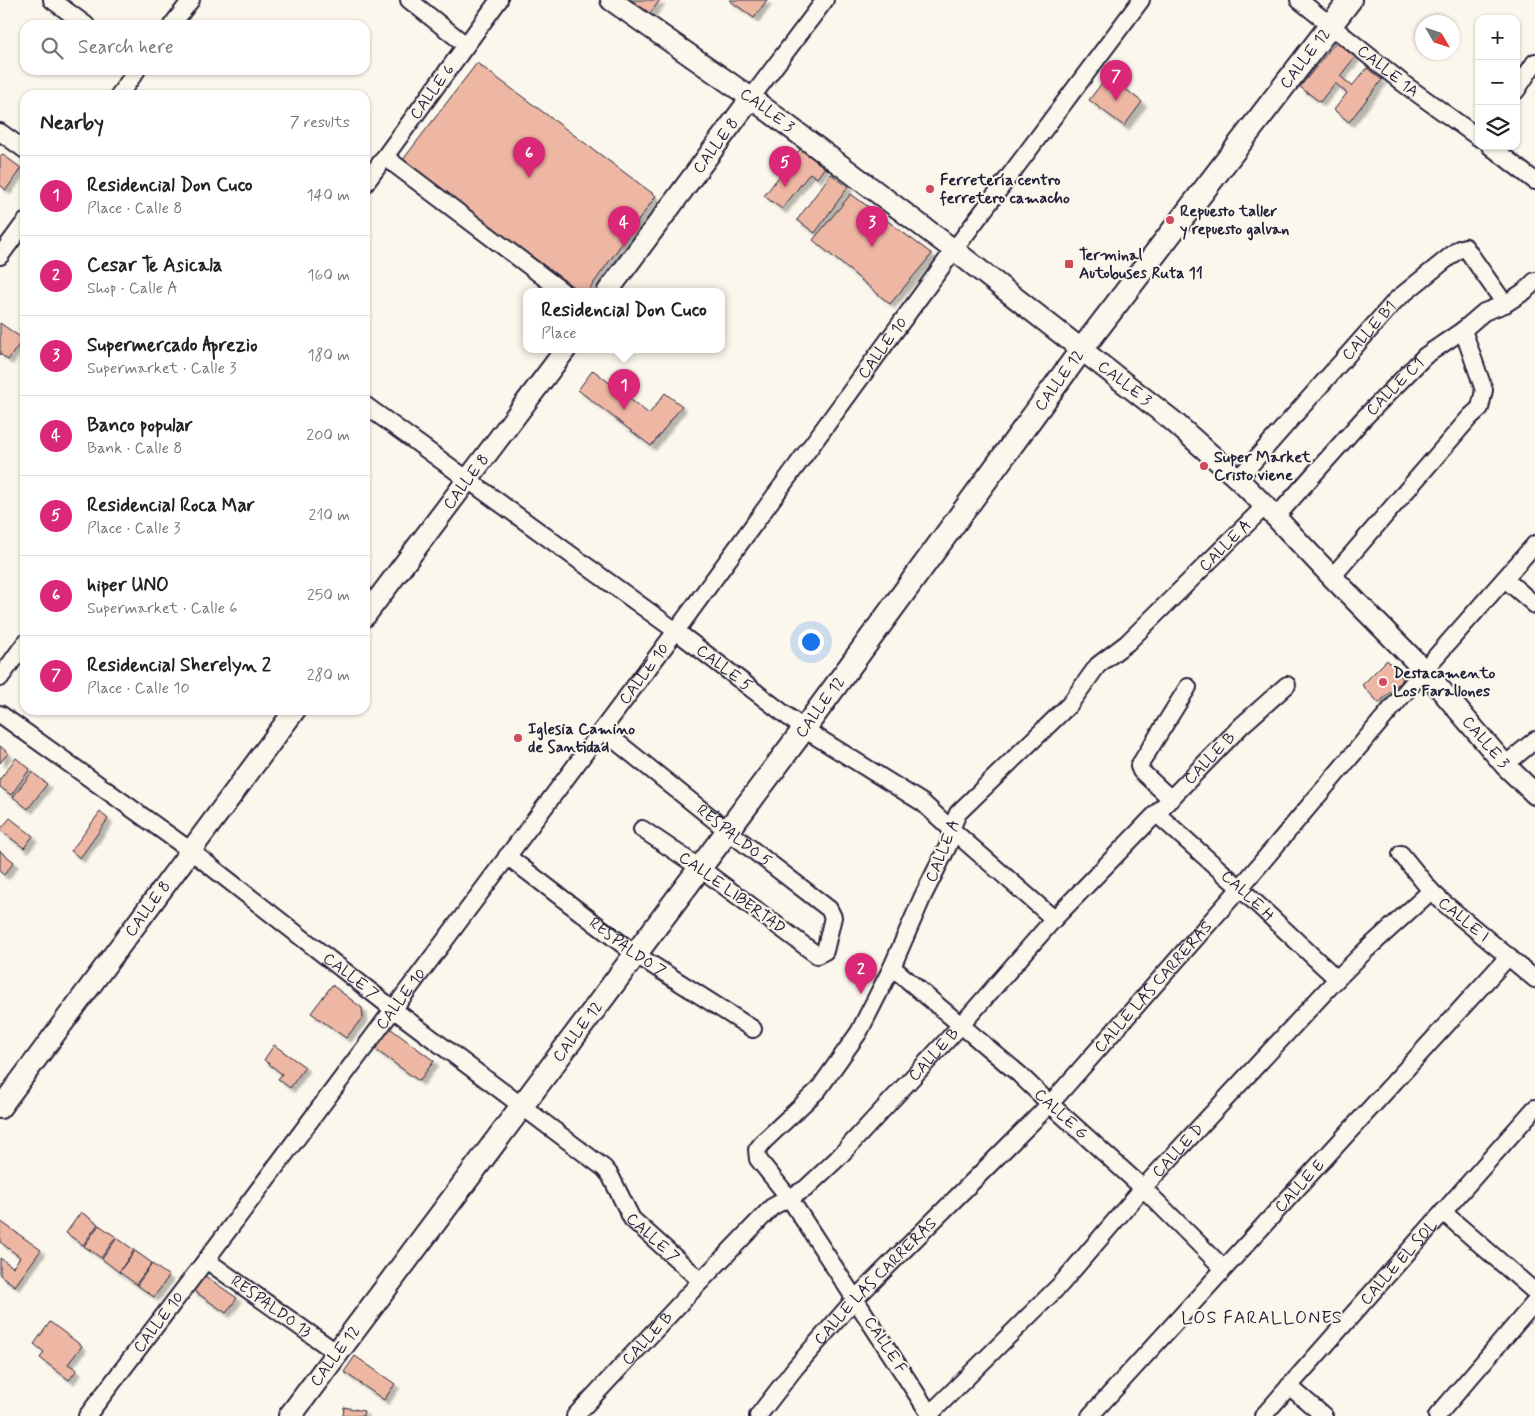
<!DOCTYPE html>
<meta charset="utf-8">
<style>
:root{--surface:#fff;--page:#f6f6f6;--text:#222;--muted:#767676;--line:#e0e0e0;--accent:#db2777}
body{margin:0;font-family:Mynerve,sans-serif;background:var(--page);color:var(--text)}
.controls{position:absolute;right:15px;top:15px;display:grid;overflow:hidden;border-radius:10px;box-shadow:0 1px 4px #0004}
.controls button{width:45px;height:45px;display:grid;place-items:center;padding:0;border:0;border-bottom:1px solid var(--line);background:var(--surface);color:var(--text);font:25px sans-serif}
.compass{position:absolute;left:1415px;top:15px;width:45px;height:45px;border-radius:50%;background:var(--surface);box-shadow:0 1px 4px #0004;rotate:129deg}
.you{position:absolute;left:810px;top:641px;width:18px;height:18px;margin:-12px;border:4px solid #fff;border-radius:50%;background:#1a73e8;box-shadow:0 0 0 8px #1a73e833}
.badge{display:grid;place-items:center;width:32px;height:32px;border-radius:50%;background:var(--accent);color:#fff;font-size:16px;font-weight:700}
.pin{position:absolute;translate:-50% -41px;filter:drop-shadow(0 1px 2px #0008)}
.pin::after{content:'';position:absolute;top:26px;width:18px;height:15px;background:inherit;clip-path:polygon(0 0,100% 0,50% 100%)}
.popup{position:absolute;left:523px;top:288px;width:202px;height:65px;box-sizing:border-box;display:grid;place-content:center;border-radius:10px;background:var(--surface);filter:drop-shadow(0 1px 4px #0005);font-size:16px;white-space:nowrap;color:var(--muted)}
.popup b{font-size:19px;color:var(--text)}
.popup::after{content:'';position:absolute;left:50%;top:100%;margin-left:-10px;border:10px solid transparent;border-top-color:var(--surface)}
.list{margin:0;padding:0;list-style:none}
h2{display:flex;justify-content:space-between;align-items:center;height:65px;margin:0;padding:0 20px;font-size:21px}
h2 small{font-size:16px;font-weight:400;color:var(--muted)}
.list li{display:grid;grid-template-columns:32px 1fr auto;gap:15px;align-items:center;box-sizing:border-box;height:80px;padding:0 20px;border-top:1px solid var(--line)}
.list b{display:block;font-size:19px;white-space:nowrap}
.list p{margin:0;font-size:16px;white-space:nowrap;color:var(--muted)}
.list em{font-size:16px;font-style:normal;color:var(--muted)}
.icon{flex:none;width:28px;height:28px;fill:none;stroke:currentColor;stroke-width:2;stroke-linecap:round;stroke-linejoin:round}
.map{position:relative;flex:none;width:1535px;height:1416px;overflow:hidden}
.search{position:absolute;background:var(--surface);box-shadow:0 1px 4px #0004;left:20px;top:20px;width:350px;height:55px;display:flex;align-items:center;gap:12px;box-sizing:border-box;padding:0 18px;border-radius:15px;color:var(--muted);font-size:19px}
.panel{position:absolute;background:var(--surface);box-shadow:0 1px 4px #0004;left:20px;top:90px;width:350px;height:625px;border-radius:15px}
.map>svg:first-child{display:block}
.building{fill:#eeb7a3;stroke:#22223b;filter:url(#shadow)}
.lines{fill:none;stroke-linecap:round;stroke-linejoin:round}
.minor-casing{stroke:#22223b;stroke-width:20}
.tertiary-casing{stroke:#22223b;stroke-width:24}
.secondary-casing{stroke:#22223b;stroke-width:26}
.minor{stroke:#fbf7ec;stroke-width:16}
.tertiary{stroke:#fbf7ec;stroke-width:20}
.secondary{stroke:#fbf7ec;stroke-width:22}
.poi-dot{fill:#d1495b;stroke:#fbf7ec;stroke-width:2}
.labels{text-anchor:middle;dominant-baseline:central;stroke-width:4;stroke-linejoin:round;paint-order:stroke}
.street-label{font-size:16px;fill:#22223b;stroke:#fbf7ec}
.poi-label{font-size:16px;font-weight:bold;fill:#22223b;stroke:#fbf7ec;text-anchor:start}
.neighbourhood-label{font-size:18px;letter-spacing:1px;fill:#22223b;stroke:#fbf7ec}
</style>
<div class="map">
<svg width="1535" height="1416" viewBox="0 0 1535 1416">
<defs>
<filter id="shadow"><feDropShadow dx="4.5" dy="4.5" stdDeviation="1" flood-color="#0004"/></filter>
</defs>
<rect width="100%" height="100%" fill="#fbf7ec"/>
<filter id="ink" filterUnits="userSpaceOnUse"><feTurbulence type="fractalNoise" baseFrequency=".02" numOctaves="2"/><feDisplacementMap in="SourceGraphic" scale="10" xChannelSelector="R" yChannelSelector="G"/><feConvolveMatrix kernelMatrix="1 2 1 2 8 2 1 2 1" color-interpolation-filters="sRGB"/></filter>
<g filter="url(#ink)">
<path class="building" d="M 615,0 L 660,0 L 643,23 Z
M 729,0 L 767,0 L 754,18 Z
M 1336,42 L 1355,57 L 1340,76 L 1352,86 L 1367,68 L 1382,80 L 1349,122 L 1334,110 L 1347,93 L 1335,83 L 1320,102 L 1300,87 Z
M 477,63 L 656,196 L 588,291 L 579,291 L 402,161 Z
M 1108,75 L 1142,102 L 1124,126 L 1089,100 Z
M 800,149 L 825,167 L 817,178 L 810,173 L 782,209 L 764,196 Z
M 2,154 L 21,168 L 6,190 L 0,185 L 0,156 Z
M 831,174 L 848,187 L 815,233 L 797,220 Z
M 851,194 L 932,254 L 890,304 L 813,240 Z
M 0,323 L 23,339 L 8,360 L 0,354 Z
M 593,370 L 649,414 L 665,393 L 682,406 L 651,446 L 578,390 Z
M 1387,660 L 1403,679 L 1379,703 L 1362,685 Z
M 0,746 L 8,753 L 0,763 Z
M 16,758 L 30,769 L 11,795 L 0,787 L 0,779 Z
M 32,772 L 47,784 L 28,809 L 13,797 Z
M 100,812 L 108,819 L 80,858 L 71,851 Z
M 10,818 L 33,836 L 24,848 L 0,830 Z
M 0,851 L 14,862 L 4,875 L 0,872 Z
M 332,985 L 362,1008 L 363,1017 L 346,1038 L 311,1013 Z
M 387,1026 L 434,1061 L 419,1081 L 372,1047 Z
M 274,1045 L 305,1067 L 290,1088 L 278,1079 L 282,1074 L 264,1060 Z
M 81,1212 L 98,1224 L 83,1245 L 66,1233 Z
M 0,1221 L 41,1250 L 15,1286 L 0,1275 L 0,1258 L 13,1267 L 20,1257 L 0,1242 Z
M 99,1225 L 116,1237 L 101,1258 L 84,1246 Z
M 117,1238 L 134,1250 L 119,1272 L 102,1259 Z
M 135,1251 L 152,1263 L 136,1284 L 119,1272 Z
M 152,1264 L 169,1276 L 154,1297 L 137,1285 Z
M 202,1274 L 237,1298 L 226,1313 L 191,1289 Z
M 50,1322 L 82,1346 L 68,1364 L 77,1370 L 69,1380 L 40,1358 L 44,1352 L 34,1344 Z
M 355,1356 L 395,1384 L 384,1400 L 344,1372 Z
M 344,1407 L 364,1411 L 363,1416 L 343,1416 Z"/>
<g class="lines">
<defs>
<g id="minor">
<path d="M 52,0 L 86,25"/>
<path d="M 409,0 L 466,45"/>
<path id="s1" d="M 1299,0 L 1404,84 L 1479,138"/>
<path d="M 172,25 L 191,0"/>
<path d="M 1516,91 L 1535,62"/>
<path d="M 119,95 L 137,70"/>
<path d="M 751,98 L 825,0"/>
<path d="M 0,132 L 25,150"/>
<path d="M 1490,146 L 1535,181"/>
<path d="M 385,157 L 562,291"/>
<path id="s2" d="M 365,184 L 499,0"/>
<path d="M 0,256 L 25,222"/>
<path id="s3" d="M 365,405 L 676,631 L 804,729 L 923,803 L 951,829 L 1054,919"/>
<path id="s4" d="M 1238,479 L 1396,300 L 1459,249 L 1465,247 L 1505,304"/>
<path id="s5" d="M 1275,518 L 1363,419 L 1425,356 L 1463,330 L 1484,312 L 1505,304 L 1525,291 L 1535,281"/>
<path d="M 1332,577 L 1470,417 L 1480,408 L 1484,390 L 1463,330"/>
<path d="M 1505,579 L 1535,605"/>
<path d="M 0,678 L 25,643"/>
<path id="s6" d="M 0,714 L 191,851 L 393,1009 L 604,1168 L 610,1175 L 632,1219 L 701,1281"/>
<path id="s7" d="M 602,730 L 728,831 L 829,909 L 833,917 L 825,951 L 817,955 L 700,868 L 642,829"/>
<path d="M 1505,765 L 1535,740"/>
<path d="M 1171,799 L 1141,771 L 1139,766 L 1188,687"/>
<path id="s8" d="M 1157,814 L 1240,888 L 1337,979"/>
<path id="s9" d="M 1401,854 L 1431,891 L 1445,904 L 1535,979"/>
<path id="s10" d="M 507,856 L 635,954 L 753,1029"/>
<path id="s11" d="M 892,967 L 1019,1074 L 1050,1104 L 1143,1188 L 1223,1268"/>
<path d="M 1443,1212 L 1535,1292"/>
<path id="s12" d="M 206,1260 L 337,1353"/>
<path d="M 1289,1386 L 1324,1416"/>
<path id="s13" d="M 930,1414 L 1061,1284 L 1143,1188 L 1337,979 L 1365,951 L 1431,891"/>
<path id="s14" d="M 87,1416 L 206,1260 L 676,631 L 954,250 L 1141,0"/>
<path id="s15" d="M 575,1416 L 701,1281 L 772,1207 L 805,1189 L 837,1159 L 962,1024 L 1054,919 L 1241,726 L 1287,685"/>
<path id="s16" d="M 758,1416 L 795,1368 L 855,1299 L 1050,1104 L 1240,888 L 1424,670 L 1535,544"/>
<path id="s17" d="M 931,1416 L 790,1199 L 758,1159 L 757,1150 L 764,1141 L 818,1090 L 859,1032 L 892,967 L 923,896 L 948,846 L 951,837 L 951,829 L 958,813 L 1069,705 L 1098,665 L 1127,643 L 1265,506"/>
<path id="s18" d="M 1090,1416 L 1509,956"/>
<path id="s19" d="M 1263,1416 L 1535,1108"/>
<path d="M 1437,1416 L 1535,1302"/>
</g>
<g id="tertiary">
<path id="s20" d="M 611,0 L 751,98 L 954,250 L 1173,421 L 1238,479 L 1265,506 L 1332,577 L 1424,670 L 1505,765 L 1535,794"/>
<path id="s21" d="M 608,291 L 751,98"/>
<path id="s22" d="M 365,616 L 566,349"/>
<path id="s23" d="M 0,1108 L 295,710"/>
</g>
<g id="secondary">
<path id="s24" d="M 290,1416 L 804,729 L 1082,349 L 1350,0"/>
</g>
</defs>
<use href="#minor" class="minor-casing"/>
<use href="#tertiary" class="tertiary-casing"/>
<use href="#secondary" class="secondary-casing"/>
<use href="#minor" class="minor"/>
<use href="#tertiary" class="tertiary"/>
<use href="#secondary" class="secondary"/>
</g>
</g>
<g class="poi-dot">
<circle cx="930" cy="189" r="5"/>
<circle cx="1170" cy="220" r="5"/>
<rect x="1064" y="259" width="10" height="10" rx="2.5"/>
<circle cx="1204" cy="466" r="5"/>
<circle cx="1383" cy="682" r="5"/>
<circle cx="518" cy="738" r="5"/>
</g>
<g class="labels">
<g class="street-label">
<text stroke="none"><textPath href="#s24" startOffset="1695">CALLE 12</textPath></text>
<text stroke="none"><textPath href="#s1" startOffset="114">CALLE 1A</textPath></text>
<text stroke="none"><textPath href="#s2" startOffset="114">CALLE 6</textPath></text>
<text stroke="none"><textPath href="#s20" startOffset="191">CALLE 3</textPath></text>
<text stroke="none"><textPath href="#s21" startOffset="181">CALLE 8</textPath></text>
<text stroke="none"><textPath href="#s4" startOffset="198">CALLE B1</textPath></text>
<text stroke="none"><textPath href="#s14" startOffset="1332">CALLE 10</textPath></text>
<text stroke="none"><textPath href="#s24" startOffset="1290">CALLE 12</textPath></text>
<text stroke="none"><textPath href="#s20" startOffset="641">CALLE 3</textPath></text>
<text stroke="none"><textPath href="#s5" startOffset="178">CALLE C1</textPath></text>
<text stroke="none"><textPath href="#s22" startOffset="168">CALLE 8</textPath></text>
<text stroke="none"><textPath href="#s17" startOffset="1096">CALLE A</textPath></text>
<text stroke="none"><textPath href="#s3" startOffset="445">CALLE 5</textPath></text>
<text stroke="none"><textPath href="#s14" startOffset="928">CALLE 10</textPath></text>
<text stroke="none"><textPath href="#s24" startOffset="885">CALLE 12</textPath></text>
<text stroke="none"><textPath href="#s20" startOffset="1151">CALLE 3</textPath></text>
<text stroke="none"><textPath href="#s15" startOffset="916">CALLE B</textPath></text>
<text stroke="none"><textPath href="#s7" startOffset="169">RESPALDO 5</textPath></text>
<text transform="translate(943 851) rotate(-68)">CALLE A</text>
<text transform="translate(732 893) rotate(36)">CALLE LIBERTAD</text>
<text stroke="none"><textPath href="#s8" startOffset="122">CALLE H</textPath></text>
<text stroke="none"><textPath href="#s23" startOffset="248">CALLE 8</textPath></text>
<text stroke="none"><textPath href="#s9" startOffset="91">CALLE I</textPath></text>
<text stroke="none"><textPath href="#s10" startOffset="151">RESPALDO 7</textPath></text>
<text stroke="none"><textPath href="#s6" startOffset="438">CALLE 7</textPath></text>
<text stroke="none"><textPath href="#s16" startOffset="584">CALLE LAS CARRERAS</textPath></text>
<text stroke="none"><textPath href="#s14" startOffset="522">CALLE 10</textPath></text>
<text stroke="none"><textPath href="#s24" startOffset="480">CALLE 12</textPath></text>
<text stroke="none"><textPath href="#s15" startOffset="511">CALLE B</textPath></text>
<text stroke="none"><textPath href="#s11" startOffset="224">CALLE G</textPath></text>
<text stroke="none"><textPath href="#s13" startOffset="362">CALLE D</textPath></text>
<text stroke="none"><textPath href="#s18" startOffset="311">CALLE E</textPath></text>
<text stroke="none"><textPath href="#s6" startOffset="842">CALLE 7</textPath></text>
<text stroke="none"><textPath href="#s19" startOffset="205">CALLE EL SOL</textPath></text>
<text stroke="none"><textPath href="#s16" startOffset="179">CALLE LAS CARRERAS</textPath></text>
<text stroke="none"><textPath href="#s12" startOffset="80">RESPALDO 13</textPath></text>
<text stroke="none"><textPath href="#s14" startOffset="118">CALLE 10</textPath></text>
<text stroke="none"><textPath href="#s15" startOffset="106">CALLE B</textPath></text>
<text transform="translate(885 1345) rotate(57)">CALLE F</text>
<text stroke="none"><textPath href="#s24" startOffset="75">CALLE 12</textPath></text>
</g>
<g class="poi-label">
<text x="940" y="180">Ferretería centro<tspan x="940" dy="18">ferretero camacho</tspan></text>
<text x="1180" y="211">Repuesto taller<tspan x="1180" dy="18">y repuesto galvan</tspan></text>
<text x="1079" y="255">Terminal<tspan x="1079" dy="18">Autobuses Ruta 11</tspan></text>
<text x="1214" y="457">Super Market<tspan x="1214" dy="18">Cristo viene</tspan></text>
<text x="1393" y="673">Destacamento<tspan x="1393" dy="18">Los Farallones</tspan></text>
<text x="528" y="729">Iglesia Camino<tspan x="528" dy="18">de Santidad</tspan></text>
</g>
<g class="neighbourhood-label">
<text x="1262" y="1318">LOS FARALLONES</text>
</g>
</g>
</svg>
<div class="controls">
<button>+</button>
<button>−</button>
<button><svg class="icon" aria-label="layers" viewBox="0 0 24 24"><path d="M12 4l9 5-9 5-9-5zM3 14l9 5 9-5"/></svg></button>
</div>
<svg class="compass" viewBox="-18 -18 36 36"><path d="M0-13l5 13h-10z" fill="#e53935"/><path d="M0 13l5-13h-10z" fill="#767676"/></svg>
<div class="you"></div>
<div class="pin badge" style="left:624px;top:410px">1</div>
<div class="popup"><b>Residencial Don Cuco</b>Place</div>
<div class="pin badge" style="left:861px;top:994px">2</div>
<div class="pin badge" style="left:872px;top:247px">3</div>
<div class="pin badge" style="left:624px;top:247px">4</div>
<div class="pin badge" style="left:785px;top:187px">5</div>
<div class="pin badge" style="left:529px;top:178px">6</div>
<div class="pin badge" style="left:1116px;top:101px">7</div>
<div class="search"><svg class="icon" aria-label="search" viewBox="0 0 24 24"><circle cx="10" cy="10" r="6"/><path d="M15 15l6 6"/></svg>Search here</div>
<section class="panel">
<h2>Nearby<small>7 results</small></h2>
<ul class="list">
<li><span class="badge">1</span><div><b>Residencial Don Cuco</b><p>Place · Calle 8</p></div><em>140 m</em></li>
<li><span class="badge">2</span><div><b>Cesar Te Asicala</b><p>Shop · Calle A</p></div><em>160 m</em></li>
<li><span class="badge">3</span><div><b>Supermercado Aprezio</b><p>Supermarket · Calle 3</p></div><em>180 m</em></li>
<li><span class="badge">4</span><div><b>Banco popular</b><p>Bank · Calle 8</p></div><em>200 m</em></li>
<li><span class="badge">5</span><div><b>Residencial Roca Mar</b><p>Place · Calle 3</p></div><em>210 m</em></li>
<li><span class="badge">6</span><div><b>hiper UNO</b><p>Supermarket · Calle 6</p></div><em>250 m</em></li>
<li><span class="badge">7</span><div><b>Residencial Sherelyn 2</b><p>Place · Calle 10</p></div><em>280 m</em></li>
</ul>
</section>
</div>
